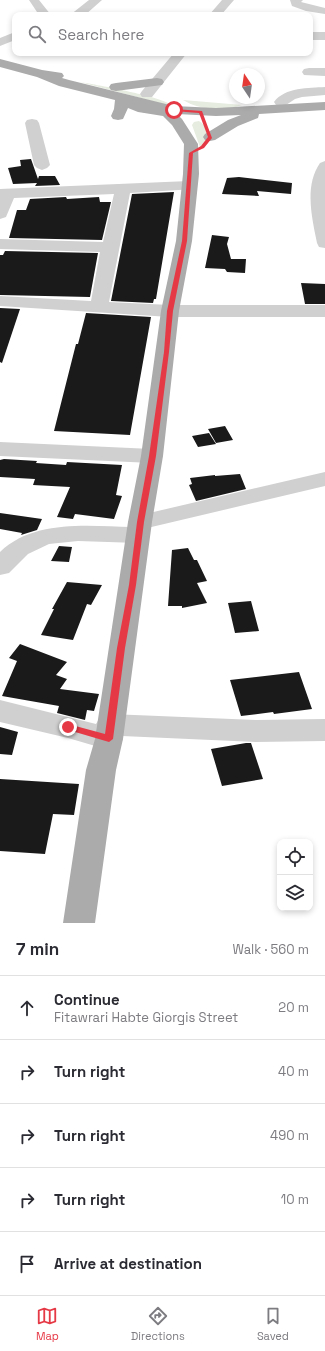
<!DOCTYPE html>
<meta charset="utf-8">
<style>
:root{--surface:#fff;--page:#f7f7f7;--text:#2b2b33;--muted:#7c7c81;--line:#e1e1e2;--accent:#e63946}
body{margin:0;font-family:"Space Grotesk",sans-serif;background:var(--page);color:var(--text)}
.controls{position:absolute;right:12px;bottom:12px;display:grid;overflow:hidden;border-radius:8px;box-shadow:0 2px 6px #0003}
.controls button{width:36px;height:36px;display:grid;place-items:center;padding:0;border:0;border-bottom:1px solid var(--line);background:var(--surface);color:var(--text);font:20px sans-serif}
.compass{position:absolute;left:229px;top:68px;width:36px;height:36px;border-radius:50%;background:var(--surface);box-shadow:0 2px 6px #0003;rotate:347deg}
.stop{position:absolute;width:12px;height:12px;margin:-9px;border:3px solid #e63946;border-radius:50%;background:#fff}
.stop.end{background:#e63946;border-color:#fff;box-shadow:0 1px 4px #0008}
.list{margin:0;padding:0;list-style:none}
h2{display:flex;justify-content:space-between;align-items:center;height:52px;margin:0;padding:0 16px;font-size:17px}
h2 small{font-size:13px;font-weight:400;color:var(--muted)}
.list li{display:grid;grid-template-columns:26px 1fr auto;gap:12px;align-items:center;box-sizing:border-box;height:64px;padding:0 16px;border-top:1px solid var(--line)}
.list b{display:block;font-size:15px;white-space:nowrap}
.list p{margin:0;font-size:13px;white-space:nowrap;color:var(--muted)}
.list em{font-size:13px;font-style:normal;color:var(--muted)}
.icon{flex:none;width:22px;height:22px;fill:none;stroke:currentColor;stroke-width:2;stroke-linecap:round;stroke-linejoin:round}
.map{position:relative;flex:none;width:325px;height:923px;overflow:hidden}
.search{position:absolute;background:var(--surface);box-shadow:0 2px 6px #0003;left:12px;right:12px;top:12px;height:44px;display:flex;align-items:center;gap:10px;box-sizing:border-box;padding:0 14px;border-radius:8px;color:var(--muted);font-size:15px}
.sheet{height:372px;background:var(--surface)}
nav{display:flex;justify-content:space-around;align-items:center;box-sizing:border-box;height:56px;border-top:1px solid var(--line);background:var(--surface);font-size:11px;color:var(--muted)}
nav a{display:grid;justify-items:center;gap:2px}
nav .on{color:var(--accent)}
.map>svg:first-child{display:block}
.green{fill:#e6ecdf}
.building{fill:#1a1a1a}
.lines{fill:none;stroke-linecap:round;stroke-linejoin:round}
.minor{fill:#d0d0d0;fill-rule:evenodd}
.major{fill:#ababab;fill-rule:evenodd}
.route{fill:#e63946}
</style>
<div class="map">
<svg width="325" height="923" viewBox="0 0 325 923">
<rect width="100%" height="100%" fill="#fff"/>
<path class="green" d="M 80,82 C 98,85 165,97 175,107 Z
M 183,100 L 242,105 C 224,112 199,110 183,100 Z
M 199,121 C 207,126 208,134 208,143 L 203,148 L 200,147 L 192,125 L 194,122 Z"/>
<path class="building" d="M 31,159 L 38,179 L 39,176 L 55,176 L 60,185 L 35,186 L 37,183 L 13,184 L 8,168 L 21,166 L 20,160 Z
M 239,177 L 292,183 L 291,194 L 257,191 L 259,196 L 222,194 L 227,178 Z
M 174,192 L 156,299 L 154,299 L 153,303 L 111,301 L 132,194 Z
M 66,197 L 67,199 L 99,197 L 100,202 L 111,202 L 102,240 L 9,238 L 17,210 L 26,210 L 30,199 Z
M 212,235 L 229,237 L 227,244 L 231,259 L 246,259 L 245,273 L 227,272 L 225,269 L 205,268 Z
M 5,251 L 98,253 L 90,297 L 0,295 L 0,255 L 3,255 Z
M 301,283 L 325,284 L 325,304 L 305,304 Z
M 0,308 L 20,309 L 2,363 L 0,362 Z
M 86,313 L 151,317 L 130,435 L 54,431 L 76,344 L 78,344 Z
M 225,426 L 233,440 L 216,443 L 208,429 Z
M 209,433 L 216,444 L 198,447 L 192,436 Z
M 4,459 L 37,461 L 36,463 L 66,465 L 67,462 L 122,465 L 116,495 L 122,496 L 114,519 L 75,514 L 73,519 L 57,517 L 70,487 L 33,485 L 35,479 L 0,477 L 0,460 Z
M 240,474 L 246,489 L 196,501 L 189,485 L 192,484 L 190,478 L 215,475 L 215,476 Z
M 0,513 L 42,519 L 37,530 L 21,535 L 22,533 L 0,529 Z
M 59,546 L 72,547 L 69,562 L 51,561 Z
M 188,548 L 194,560 L 197,560 L 207,581 L 197,583 L 207,603 L 182,608 L 182,606 L 168,606 L 172,550 Z
M 67,582 L 102,585 L 91,605 L 87,604 L 73,640 L 41,635 L 54,609 L 52,609 Z
M 251,601 L 259,631 L 235,633 L 228,603 Z
M 20,644 L 67,662 L 56,675 L 67,679 L 60,689 L 99,694 L 94,711 L 87,710 L 85,720 L 57,713 L 59,706 L 2,696 L 17,661 L 9,658 Z
M 299,672 L 312,709 L 274,714 L 273,712 L 241,716 L 230,680 Z
M 0,727 L 18,732 L 12,755 L 0,754 Z
M 246,743 L 251,743 L 263,779 L 222,786 L 211,749 Z
M 0,779 L 79,784 L 74,815 L 53,814 L 45,854 L 0,851 Z"/>
<g class="lines">
<path class="minor" d="M 29,0 L 39,0 L 51,15 L 39,15 Z
M 89,0 L 102,0 L 85,15 L 70,15 Z
M 222,0 L 234,0 L 221,15 L 209,15 Z
M 290,0 L 303,0 L 301,2 L 325,8 L 325,14 L 306,11 L 292,6 Z
M 15,32 L 15,40 L 0,46 L 0,38 Z
M 310,32 L 325,32 L 325,40 L 310,40 Z
M 174,53 L 187,53 L 152,97 L 142,97 L 140,94 L 142,91 Z
M 309,68 L 325,68 L 325,76 L 304,75 L 302,72 L 304,69 Z
M 325,87 L 325,95 L 302,97 L 295,99 L 286,105 L 281,106 L 276,105 L 274,102 C 285,87 309,88 325,87 Z
M 32,119 L 37,120 L 39,123 L 50,165 L 47,168 L 42,170 L 37,168 L 34,165 L 25,123 L 27,120 Z
M 325,161 L 325,248 L 319,247 L 317,243 C 312,218 304,186 320,163 Z
M 189,181 L 195,183 L 197,186 L 195,189 L 130,193 L 109,302 L 170,305 L 325,305 L 325,317 L 170,317 L 0,306 L 0,296 L 91,301 L 100,252 L 0,249 L 0,239 L 103,242 L 114,194 L 14,198 L 6,217 L 0,219 L 0,189 Z
M 0,442 L 152,449 L 160,451 L 163,456 L 160,461 L 152,463 L 0,456 Z
M 325,472 L 325,486 L 143,529 L 146,530 L 150,535 L 146,540 L 138,543 L 78,541 L 49,544 L 28,554 L 9,573 L 0,575 L 0,552 C 34,519 89,526 132,527 L 128,522 L 132,517 Z
M 0,700 L 96,724 L 100,717 L 110,714 L 256,720 L 325,719 L 325,741 L 256,742 L 122,736 L 123,739 L 119,747 L 109,750 L 68,738 L 0,722 Z"/>
<path class="major" d="M 0,59 L 42,70 L 62,73 L 64,76 L 62,78 L 69,80 L 174,106 L 216,108 L 325,102 L 325,110 L 259,114 L 258,118 L 238,126 L 215,140 L 210,141 L 205,140 L 203,137 L 205,134 L 228,120 L 241,115 L 216,116 L 177,114 L 182,119 L 198,144 L 199,174 L 192,241 L 179,311 L 163,456 L 152,522 L 123,739 L 116,770 L 95,923 L 63,923 L 86,770 L 95,739 L 128,522 L 141,456 L 161,311 L 176,241 L 183,174 L 184,144 L 172,125 L 163,116 L 138,112 L 128,108 L 123,119 L 118,120 L 113,119 L 111,116 L 114,109 L 115,100 L 59,86 L 37,77 L 0,67 Z
M 157,78 L 162,79 L 164,82 L 162,85 L 116,91 L 111,90 L 109,87 L 111,84 L 116,83 Z"/>
</g>
<path class="route" d="M 174,109 L 202,111 L 212,138 L 204,148 L 193,153 L 187,241 L 173,311 L 169,352 L 156,456 L 144,522 L 136,585 L 125,648 L 113,739 L 109,742 L 65,729 L 64,727 L 68,724 L 105,734 L 117,648 L 129,585 L 137,522 L 149,456 L 164,352 L 167,311 L 182,241 L 189,153 L 201,146 L 208,137 L 199,113 L 173,111 Z"/>
</svg>
<div class="controls">
<button><svg class="icon" aria-label="locate" viewBox="0 0 24 24"><circle cx="12" cy="12" r="6"/><path d="M12 2v4M12 18v4M2 12h4M18 12h4"/></svg></button>
<button><svg class="icon" aria-label="layers" viewBox="0 0 24 24"><path d="M12 4l9 5-9 5-9-5zM3 14l9 5 9-5"/></svg></button>
</div>
<svg class="compass" viewBox="-18 -18 36 36"><path d="M0-13l5 13h-10z" fill="#e53935"/><path d="M0 13l5-13h-10z" fill="#7c7c81"/></svg>
<div class="stop" style="left:174px;top:110px"></div>
<div class="stop end" style="left:68px;top:727px"></div>
<div class="search"><svg class="icon" aria-label="search" viewBox="0 0 24 24"><circle cx="10" cy="10" r="6"/><path d="M15 15l6 6"/></svg>Search here</div>
</div>
<section class="sheet">
<h2>7 min<small>Walk · 560 m</small></h2>
<ul class="list">
<li><svg class="icon" aria-label="ahead" viewBox="0 0 24 24"><path d="M12 20V5M6 11l6-6 6 6"/></svg><div><b>Continue</b><p>Fitawrari Habte Giorgis Street</p></div><em>20 m</em></li>
<li><svg class="icon" aria-label="right" viewBox="0 0 24 24"><path d="M7 20v-9h11M14 6l5 5-5 5"/></svg><div><b>Turn right</b></div><em>40 m</em></li>
<li><svg class="icon" aria-label="right" viewBox="0 0 24 24"><path d="M7 20v-9h11M14 6l5 5-5 5"/></svg><div><b>Turn right</b></div><em>490 m</em></li>
<li><svg class="icon" aria-label="right" viewBox="0 0 24 24"><path d="M7 20v-9h11M14 6l5 5-5 5"/></svg><div><b>Turn right</b></div><em>10 m</em></li>
<li><svg class="icon" aria-label="arrive" viewBox="0 0 24 24"><path d="M6 21V4h12l-3 4 3 4H6"/></svg><div><b>Arrive at destination</b></div></li>
</ul>
</section>
<nav>
<a class="on"><svg class="icon" aria-label="map" viewBox="0 0 24 24"><path d="M3 6l6-2 6 2 6-2v14l-6 2-6-2-6 2zM9 4v14M15 6v14"/></svg>Map</a>
<a><svg class="icon" aria-label="directions" viewBox="0 0 24 24"><path d="M12 3l9 9-9 9-9-9zM9 14v-3h6M13 9l2 2-2 2"/></svg>Directions</a>
<a><svg class="icon" aria-label="saved" viewBox="0 0 24 24"><path d="M7 4h10v16l-5-4-5 4z"/></svg>Saved</a>
</nav>
